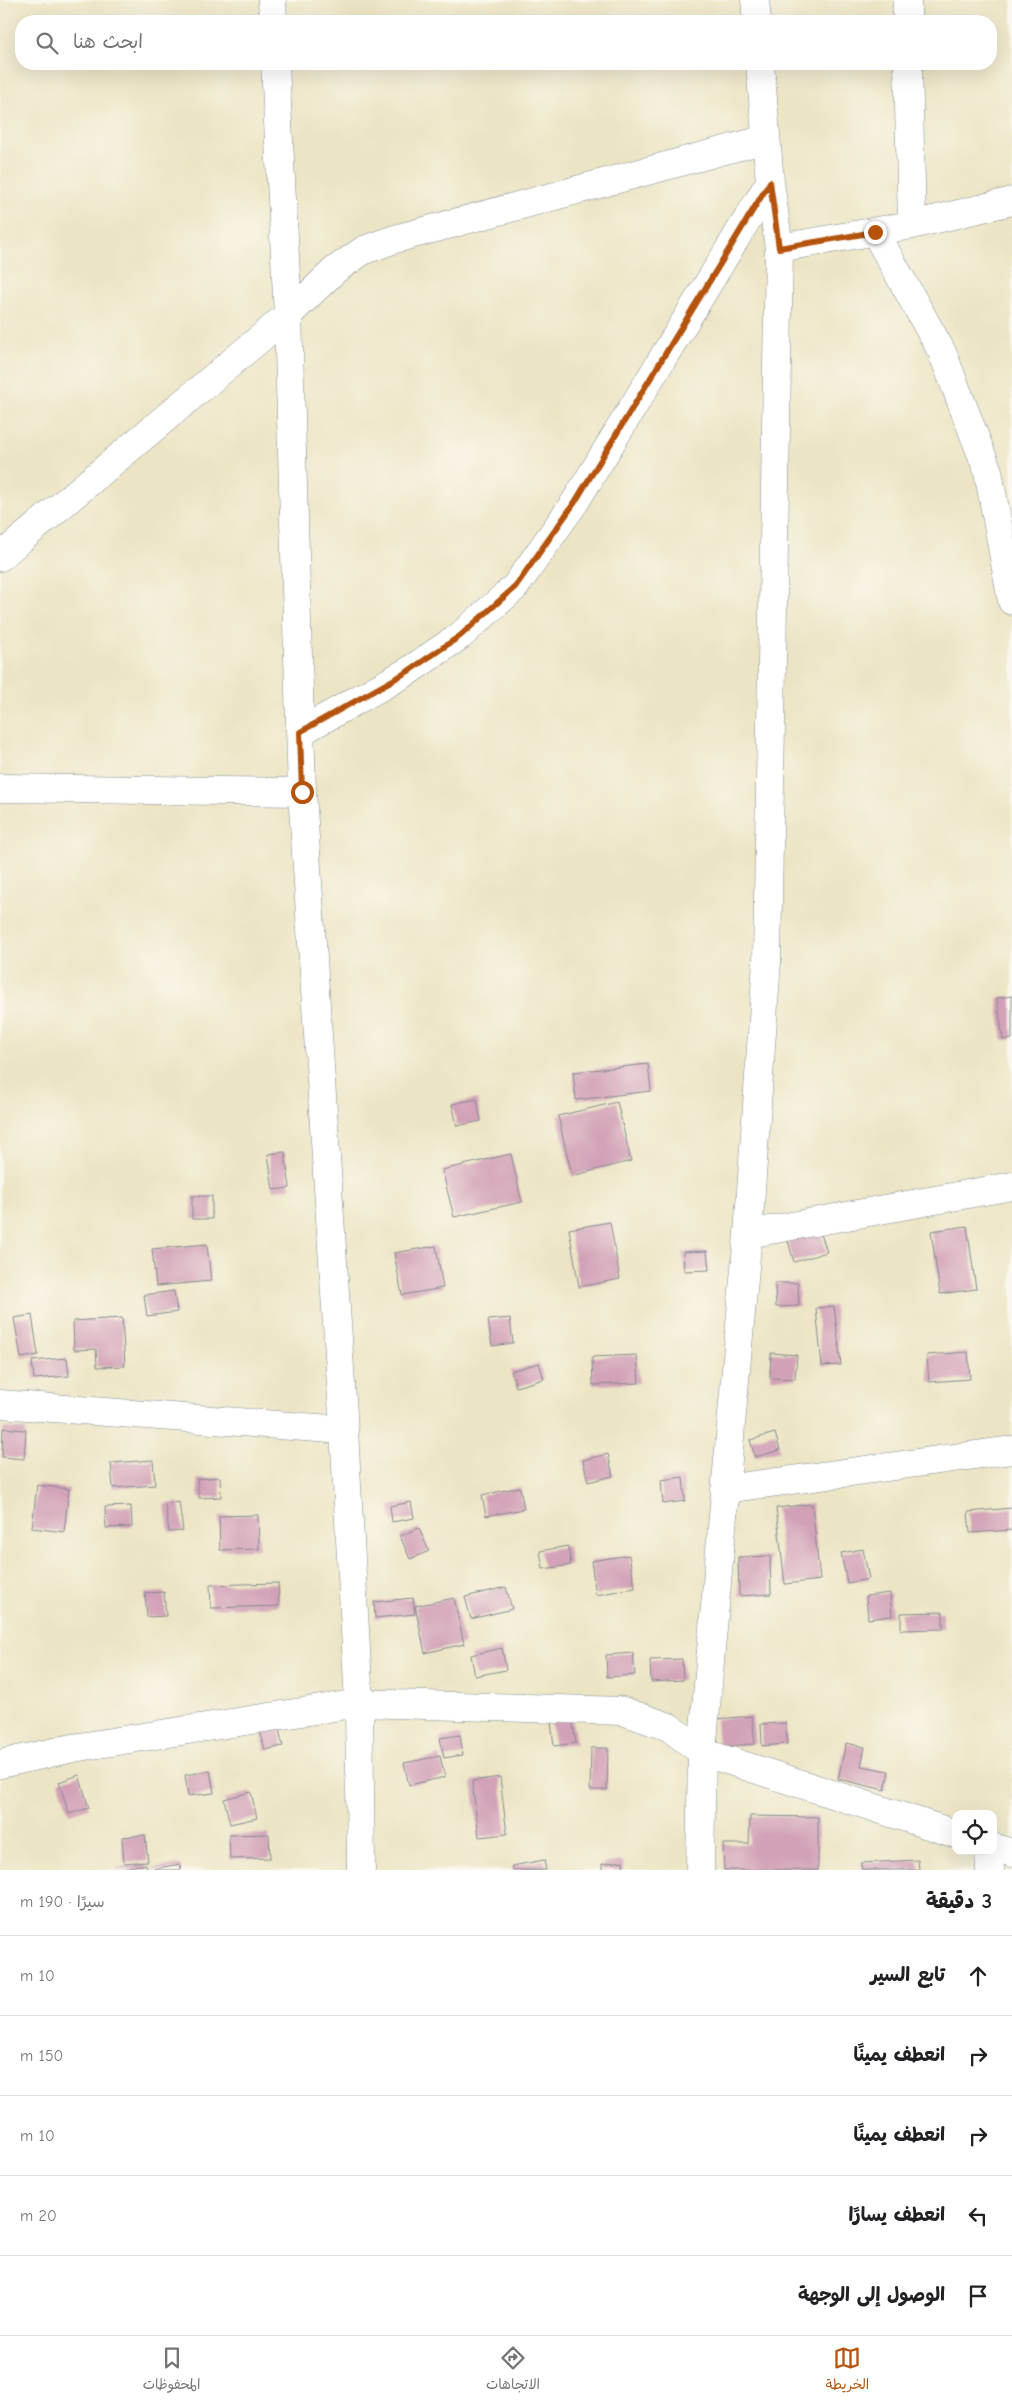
<!DOCTYPE html>
<html lang="ar">
<meta charset="utf-8">
<style>
:root{--surface:#fff;--page:#f6f6f6;--text:#202124;--muted:#757577;--line:#e0e0e0;--accent:#b45309}
body{margin:0;font-family:"Comic Neue","Playpen Sans Arabic",sans-serif;background:var(--page);color:var(--text);direction:rtl}
.controls{position:absolute;right:15px;bottom:15px;display:grid;overflow:hidden;border-radius:10px;box-shadow:0 5px 20px #0002}
.controls button{width:45px;height:45px;display:grid;place-items:center;padding:0;border:0;border-bottom:1px solid var(--line);background:var(--surface);color:var(--text);font:25px sans-serif}
.stop{position:absolute;width:15px;height:15px;margin:-11px;border:4px solid #b45309;border-radius:50%;background:#fff}
.stop.end{background:#b45309;border-color:#fff;box-shadow:0 1px 5px #0008}
.list{margin:0;padding:0;list-style:none}
h2{display:flex;justify-content:space-between;align-items:center;height:65px;margin:0;padding:0 20px;font-size:21px}
h2 small{font-size:16px;font-weight:400;color:var(--muted)}
.list li{display:grid;grid-template-columns:32px 1fr auto;gap:15px;align-items:center;box-sizing:border-box;height:80px;padding:0 20px;border-top:1px solid var(--line)}
.list b{display:block;font-size:19px;white-space:nowrap}
.list em{font-size:16px;font-style:normal;color:var(--muted)}
.icon{flex:none;width:28px;height:28px;fill:none;stroke:currentColor;stroke-width:2;stroke-linecap:round;stroke-linejoin:round}
.map{position:relative;flex:none;width:1012px;height:1870px;overflow:hidden;direction:ltr}
.search{position:absolute;background:var(--surface);box-shadow:0 5px 20px #0002;left:15px;right:15px;top:15px;height:55px;display:flex;align-items:center;gap:12px;box-sizing:border-box;padding:0 18px;border-radius:20px;color:var(--muted);font-size:19px}
.sheet{height:465px;background:var(--surface)}
nav{display:flex;justify-content:space-around;align-items:center;box-sizing:border-box;height:70px;border-top:1px solid var(--line);background:var(--surface);font-size:14px;color:var(--muted)}
nav a{display:grid;justify-items:center;gap:2px}
nav .on{color:var(--accent)}
.map>svg:first-child{display:block}
.building{fill:#d2a1b7}
.lines{fill:none;stroke-linecap:round;stroke-linejoin:round}
.minor-casing{stroke:#848a92;stroke-width:29}
.minor{stroke:#fff;stroke-width:28}
.route{stroke:#b45309;stroke-width:6}
</style>
<div class="map">
<svg width="1012" height="1870" viewBox="0 0 1012 1870">
<rect width="100%" height="100%" fill="#fbf7ec"/>
<filter id="ink" filterUnits="userSpaceOnUse"><feTurbulence type="fractalNoise" baseFrequency=".02" numOctaves="2"/><feDisplacementMap in="SourceGraphic" scale="10" xChannelSelector="R" yChannelSelector="G"/><feConvolveMatrix kernelMatrix="1 2 1 2 8 2 1 2 1" color-interpolation-filters="sRGB"/></filter>
<filter id="wash" filterUnits="userSpaceOnUse"><feTurbulence type="fractalNoise" baseFrequency=".0096" numOctaves="4" result="noise"/><feDisplacementMap in="SourceGraphic" scale="20" xChannelSelector="R" yChannelSelector="G"/><feGaussianBlur stdDeviation="1.12" result="paint"/><feColorMatrix in="noise" values="0 0 0 0 0 0 0 0 0 0 0 0 0 0 0 0 0 1.4 0 .05"/><feComposite in="paint" operator="in"/></filter>
<g filter="url(#wash)">
<rect width="100%" height="100%" fill="#ece5c5"/>
<g id="blocks">
<path class="building" d="M 1012,996 L 1012,1039 L 1003,1040 L 997,998 Z
M 648,1064 L 651,1091 L 576,1100 L 573,1072 Z
M 477,1099 L 481,1121 L 457,1126 L 452,1104 Z
M 617,1102 L 631,1161 L 572,1176 L 558,1116 Z
M 285,1152 L 290,1188 L 273,1190 L 268,1154 Z
M 511,1154 L 522,1202 L 454,1217 L 442,1170 Z
M 192,1196 L 212,1196 L 212,1219 L 192,1219 Z
M 610,1222 L 620,1279 L 579,1287 L 569,1229 Z
M 967,1226 L 976,1289 L 940,1294 L 931,1231 Z
M 820,1231 L 827,1252 L 794,1262 L 788,1241 Z
M 207,1244 L 211,1281 L 156,1286 L 152,1249 Z
M 436,1246 L 443,1288 L 402,1295 L 394,1253 Z
M 707,1251 L 709,1270 L 684,1271 L 683,1252 Z
M 775,1283 L 798,1283 L 799,1306 L 776,1307 Z
M 174,1291 L 177,1312 L 147,1316 L 144,1295 Z
M 834,1306 L 841,1365 L 822,1366 L 816,1308 Z
M 32,1315 L 38,1355 L 21,1358 L 14,1318 Z
M 122,1318 L 125,1366 L 97,1367 L 96,1349 L 74,1350 L 73,1321 Z
M 510,1318 L 513,1343 L 492,1346 L 488,1320 Z
M 968,1352 L 970,1379 L 929,1382 L 927,1355 Z
M 771,1353 L 797,1355 L 795,1379 L 770,1378 Z
M 637,1355 L 639,1383 L 593,1385 L 592,1357 Z
M 67,1358 L 69,1376 L 34,1379 L 32,1361 Z
M 539,1363 L 544,1379 L 516,1387 L 511,1371 Z
M 3,1428 L 26,1430 L 24,1459 L 2,1457 Z
M 775,1433 L 780,1450 L 755,1457 L 750,1440 Z
M 608,1454 L 613,1476 L 588,1482 L 583,1460 Z
M 153,1460 L 155,1485 L 113,1488 L 111,1463 Z
M 220,1477 L 221,1497 L 199,1498 L 197,1479 Z
M 683,1477 L 685,1501 L 663,1504 L 661,1480 Z
M 37,1485 L 69,1489 L 64,1532 L 32,1528 Z
M 520,1487 L 524,1509 L 486,1516 L 482,1495 Z
M 179,1502 L 183,1531 L 169,1532 L 165,1504 Z
M 411,1502 L 414,1518 L 392,1522 L 390,1506 Z
M 812,1504 L 820,1580 L 785,1584 L 776,1508 Z
M 131,1506 L 132,1527 L 106,1528 L 105,1507 Z
M 1012,1508 L 1012,1530 L 970,1533 L 968,1512 Z
M 258,1515 L 259,1549 L 220,1550 L 219,1516 Z
M 419,1528 L 429,1551 L 410,1559 L 400,1536 Z
M 568,1546 L 571,1565 L 543,1569 L 540,1551 Z
M 863,1549 L 869,1579 L 847,1583 L 841,1553 Z
M 629,1555 L 635,1588 L 596,1595 L 591,1561 Z
M 770,1556 L 771,1594 L 739,1596 L 738,1557 Z
M 278,1583 L 279,1606 L 211,1608 L 210,1585 Z
M 506,1587 L 512,1609 L 471,1619 L 465,1597 Z
M 164,1592 L 166,1616 L 147,1617 L 145,1593 Z
M 890,1593 L 892,1616 L 868,1619 L 866,1596 Z
M 413,1598 L 415,1614 L 375,1618 L 374,1602 Z
M 454,1598 L 464,1644 L 425,1653 L 415,1606 Z
M 943,1612 L 943,1629 L 901,1630 L 901,1613 Z
M 502,1648 L 506,1670 L 475,1676 L 471,1655 Z
M 633,1653 L 635,1675 L 607,1677 L 606,1655 Z
M 682,1659 L 683,1680 L 651,1682 L 650,1660 Z
M 752,1716 L 755,1744 L 718,1747 L 716,1719 Z
M 572,1719 L 576,1743 L 554,1746 L 551,1722 Z
M 786,1723 L 787,1744 L 762,1746 L 761,1724 Z
M 278,1726 L 283,1746 L 265,1750 L 260,1730 Z
M 460,1735 L 463,1755 L 444,1758 L 440,1738 Z
M 846,1743 L 865,1747 L 861,1766 L 889,1771 L 885,1790 L 838,1779 Z
M 591,1748 L 608,1748 L 607,1790 L 590,1790 Z
M 440,1756 L 445,1777 L 409,1785 L 404,1763 Z
M 210,1771 L 214,1793 L 188,1796 L 185,1775 Z
M 79,1775 L 89,1808 L 69,1814 L 59,1782 Z
M 500,1777 L 507,1834 L 479,1837 L 472,1781 Z
M 251,1792 L 257,1818 L 230,1824 L 224,1799 Z
M 750,1816 L 818,1817 L 818,1870 L 724,1870 L 723,1844 L 749,1844 Z
M 269,1834 L 270,1858 L 230,1859 L 229,1835 Z
M 145,1835 L 148,1861 L 124,1863 L 122,1837 Z
M 544,1860 L 546,1870 L 513,1870 L 512,1866 Z
M 918,1860 L 919,1870 L 862,1870 L 861,1863 Z
M 623,1861 L 624,1870 L 602,1870 L 602,1864 Z
M 146,1864 L 148,1870 L 117,1870 L 116,1869 Z
M 180,1864 L 181,1870 L 153,1870 L 153,1869 Z"/>
</g>
</g>
<g filter="url(#ink)">
<use href="#blocks" fill-opacity="0" stroke="#848a92" stroke-width="1"/>
<g class="lines">
<defs>
<path id="minor" d="M 272,0 L 273,21
M 755,0 L 757,21
M 907,0 L 907,21
M 275,64 L 288,315 L 302,792 L 344,1430 L 359,1703 L 361,1870
M 908,64 L 912,225
M 875,232 L 942,352 L 988,471 L 1012,601
M 779,248 L 912,225 L 1012,201
M 0,557 L 288,315 L 335,270 L 364,250 L 395,239 L 766,139
M 300,732 L 407,672 L 460,636 L 515,587 L 575,502 L 770,182
M 0,788 L 302,792
M 748,1234 L 1012,1186
M 0,1404 L 344,1430
M 725,1489 L 1012,1450
M 0,1764 L 73,1748 L 359,1703 L 623,1711 L 669,1727 L 702,1752 L 956,1834
M 993,1847 L 1012,1853
M 989,1851 L 990,1870
M 700,1870 L 702,1752 L 748,1234 L 767,961 L 779,248 L 770,182 L 760,64"/>
</defs>
<use href="#minor" class="minor-casing"/>
<use href="#minor" class="minor"/>
</g>
</g>
<g class="lines" filter="url(#ink)">
<path class="route" d="M 302,792 L 300,732 L 407,672 L 460,636 L 515,587 L 575,502 L 770,182 L 779,248 L 875,232"/>
</g>
</svg>
<div class="controls">
<button><svg class="icon" aria-label="locate" viewBox="0 0 24 24"><circle cx="12" cy="12" r="6"/><path d="M12 2v4M12 18v4M2 12h4M18 12h4"/></svg></button>
</div>
<div class="stop" style="left:302px;top:792px"></div>
<div class="stop end" style="left:875px;top:232px"></div>
<div class="search"><svg class="icon" aria-label="search" viewBox="0 0 24 24"><circle cx="10" cy="10" r="6"/><path d="M15 15l6 6"/></svg>ابحث هنا</div>
</div>
<section class="sheet">
<h2>3 دقيقة<small>سيرًا · 190 m</small></h2>
<ul class="list">
<li><svg class="icon" aria-label="ahead" viewBox="0 0 24 24"><path d="M12 20V5M6 11l6-6 6 6"/></svg><div><b>تابع السير</b></div><em>10 m</em></li>
<li><svg class="icon" aria-label="right" viewBox="0 0 24 24"><path d="M7 20v-9h11M14 6l5 5-5 5"/></svg><div><b>انعطف يمينًا</b></div><em>150 m</em></li>
<li><svg class="icon" aria-label="right" viewBox="0 0 24 24"><path d="M7 20v-9h11M14 6l5 5-5 5"/></svg><div><b>انعطف يمينًا</b></div><em>10 m</em></li>
<li><svg class="icon" aria-label="left" viewBox="0 0 24 24"><path d="M17 20v-9H6M10 6l-5 5 5 5"/></svg><div><b>انعطف يسارًا</b></div><em>20 m</em></li>
<li><svg class="icon" aria-label="arrive" viewBox="0 0 24 24"><path d="M6 21V4h12l-3 4 3 4H6"/></svg><div><b>الوصول إلى الوجهة</b></div></li>
</ul>
</section>
<nav>
<a class="on"><svg class="icon" aria-label="map" viewBox="0 0 24 24"><path d="M3 6l6-2 6 2 6-2v14l-6 2-6-2-6 2zM9 4v14M15 6v14"/></svg>الخريطة</a>
<a><svg class="icon" aria-label="directions" viewBox="0 0 24 24"><path d="M12 3l9 9-9 9-9-9zM9 14v-3h6M13 9l2 2-2 2"/></svg>الاتجاهات</a>
<a><svg class="icon" aria-label="saved" viewBox="0 0 24 24"><path d="M7 4h10v16l-5-4-5 4z"/></svg>المحفوظات</a>
</nav>
